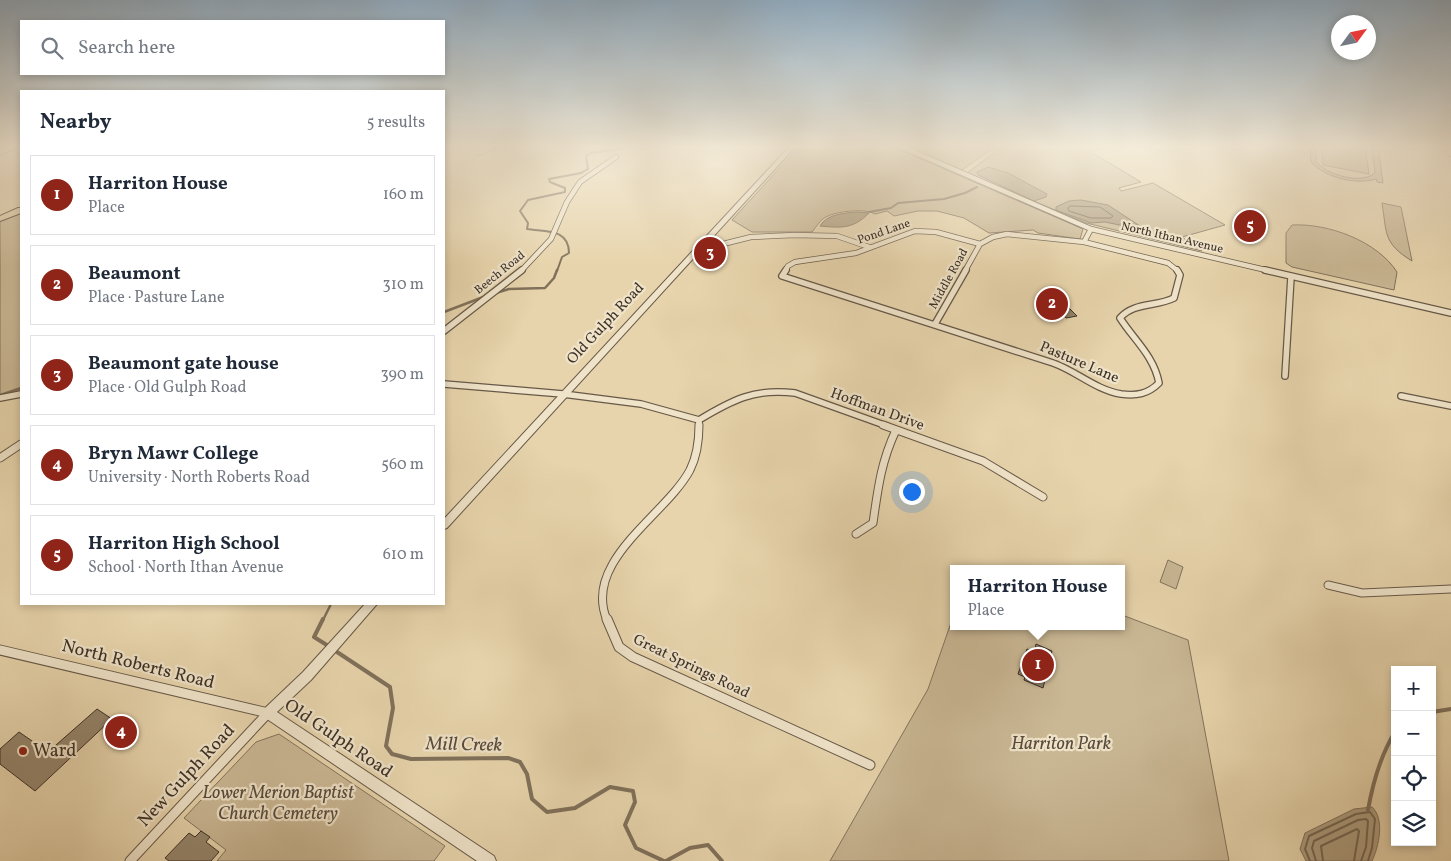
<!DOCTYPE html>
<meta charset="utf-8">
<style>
:root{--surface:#fff;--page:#f2f2f3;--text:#1f2937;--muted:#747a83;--line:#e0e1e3;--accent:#8f2418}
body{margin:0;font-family:Vollkorn,serif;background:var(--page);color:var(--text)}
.controls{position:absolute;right:15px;bottom:15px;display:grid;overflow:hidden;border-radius:0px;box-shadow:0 2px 8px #0003}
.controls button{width:45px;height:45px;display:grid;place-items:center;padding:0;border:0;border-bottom:1px solid var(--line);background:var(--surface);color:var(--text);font:25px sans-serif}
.compass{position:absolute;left:1331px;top:15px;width:45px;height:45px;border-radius:50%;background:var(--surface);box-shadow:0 2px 8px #0003;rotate:57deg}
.you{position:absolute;left:911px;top:491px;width:18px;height:18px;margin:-12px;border:4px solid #fff;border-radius:50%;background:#1a73e8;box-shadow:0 0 0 8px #1a73e833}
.badge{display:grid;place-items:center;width:32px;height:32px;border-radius:50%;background:var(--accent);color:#fff;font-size:16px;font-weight:700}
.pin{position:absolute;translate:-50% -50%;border:2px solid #fff;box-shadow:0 1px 5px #0006}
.popup{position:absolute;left:950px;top:565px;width:175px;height:65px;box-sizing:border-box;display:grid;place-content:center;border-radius:0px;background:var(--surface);filter:drop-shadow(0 1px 4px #0005);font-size:16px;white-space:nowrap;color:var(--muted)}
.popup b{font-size:19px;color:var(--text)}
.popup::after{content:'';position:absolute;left:50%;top:100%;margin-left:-10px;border:10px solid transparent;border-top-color:var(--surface)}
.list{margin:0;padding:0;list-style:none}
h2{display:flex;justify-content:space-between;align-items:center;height:65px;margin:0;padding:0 20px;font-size:21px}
h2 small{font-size:16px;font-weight:400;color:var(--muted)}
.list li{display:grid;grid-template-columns:32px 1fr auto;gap:15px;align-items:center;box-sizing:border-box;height:80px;margin:0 10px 10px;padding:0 10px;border:1px solid var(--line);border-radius:0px}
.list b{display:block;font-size:19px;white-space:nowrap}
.list p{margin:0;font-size:16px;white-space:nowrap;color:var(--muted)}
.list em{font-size:16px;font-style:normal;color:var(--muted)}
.icon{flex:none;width:28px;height:28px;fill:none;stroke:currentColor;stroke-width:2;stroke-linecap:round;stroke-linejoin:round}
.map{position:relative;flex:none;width:1451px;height:861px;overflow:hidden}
.search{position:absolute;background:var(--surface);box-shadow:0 2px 8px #0003;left:20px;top:20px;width:425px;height:55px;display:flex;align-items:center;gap:12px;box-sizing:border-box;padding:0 18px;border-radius:0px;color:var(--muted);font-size:19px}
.panel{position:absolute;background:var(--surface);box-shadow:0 2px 8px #0003;left:20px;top:90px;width:425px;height:515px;border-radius:0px}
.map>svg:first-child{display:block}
.green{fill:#cab895;stroke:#83745e}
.water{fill:#ad9c7e;stroke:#80715b}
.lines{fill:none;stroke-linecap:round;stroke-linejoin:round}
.shore-far1{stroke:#746652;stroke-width:1}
.shore{stroke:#746652;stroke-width:2}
.stream-far2{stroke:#80715b;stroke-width:2}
.stream-far1{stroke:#80715b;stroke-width:2.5}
.stream{stroke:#80715b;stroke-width:4}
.building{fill:#95856c;stroke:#3c3026}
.minor-far3-casing{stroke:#675948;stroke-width:6}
.minor-far2-casing{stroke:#675948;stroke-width:8}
.minor-far1-casing{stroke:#675948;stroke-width:9}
.minor-casing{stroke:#675948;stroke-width:11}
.tertiary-casing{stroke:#675948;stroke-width:2}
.primary-casing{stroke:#3c3026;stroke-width:2}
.minor-far3{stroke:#efe3c9;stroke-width:4.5}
.minor-far2{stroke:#efe3c9;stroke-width:5.5}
.minor-far1{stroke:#efe3c9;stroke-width:7}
.minor{stroke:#efe3c9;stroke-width:9}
.tertiary{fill:#efe3c9;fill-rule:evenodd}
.primary{fill:#e7d4ac;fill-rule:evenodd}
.poi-dot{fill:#8f2418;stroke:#efe3c9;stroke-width:2}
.labels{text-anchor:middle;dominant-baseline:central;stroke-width:4.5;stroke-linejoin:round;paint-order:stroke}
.far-street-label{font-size:12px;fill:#3c3026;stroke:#efe3c9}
.street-label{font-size:15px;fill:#3c3026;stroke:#efe3c9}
.near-street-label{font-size:18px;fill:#3c3026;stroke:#efe3c9}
.near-park-label{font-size:18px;font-style:italic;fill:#584b3c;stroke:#efe3c9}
.near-poi-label{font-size:18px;fill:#3c3026;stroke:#efe3c9;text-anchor:start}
.near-water-label{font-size:19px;font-style:italic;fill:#584b3c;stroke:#efe3c9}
</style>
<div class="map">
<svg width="1451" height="861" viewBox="0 0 1451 861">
<rect width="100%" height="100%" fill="#e7d4ac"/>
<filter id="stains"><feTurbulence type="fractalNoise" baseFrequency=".004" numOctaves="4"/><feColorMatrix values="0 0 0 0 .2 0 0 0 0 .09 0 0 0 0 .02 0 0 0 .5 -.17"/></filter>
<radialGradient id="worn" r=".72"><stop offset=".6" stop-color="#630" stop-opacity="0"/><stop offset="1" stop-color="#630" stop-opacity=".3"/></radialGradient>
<path class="green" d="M 800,146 L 891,146 L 1083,229 L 1080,239 L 1038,233 L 1033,230 L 989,233 L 964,218 L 937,211 L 918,211 L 894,216 L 887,211 L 875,214 C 866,208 836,211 826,217 C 821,219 816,227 812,232 L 752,232 L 732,220 Z
M 906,146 L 996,146 L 962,170 Z
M 1004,146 L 1096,146 L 1101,149 L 1091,152 L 1141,182 L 1119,188 L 1121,191 L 1153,183 L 1225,225 L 1182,237 L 1202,251 L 1086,223 L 967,173 Z
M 1310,146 L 1316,146 L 1316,161 C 1326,175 1361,185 1375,173 L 1372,146 L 1378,146 L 1383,183 L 1377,182 L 1376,179 C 1355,185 1326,178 1311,162 Z
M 1322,146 L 1365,146 L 1369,174 L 1323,165 Z
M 1382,203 L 1401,207 L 1412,261 C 1383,243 1387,234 1382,203 Z
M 21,210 L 21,394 L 0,398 L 0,219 Z
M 1292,225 C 1328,223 1377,241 1397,272 L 1394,290 L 1292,267 L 1286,263 L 1286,233 Z
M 1168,560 L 1183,567 L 1176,589 L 1160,582 Z
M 954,614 L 954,626 L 1122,626 L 1122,615 L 1188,640 L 1229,861 L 830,861 L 928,689 Z
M 279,734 L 445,846 L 434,861 L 217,861 L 226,850 L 184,818 L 256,742 Z"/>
<path class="water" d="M 988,167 L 1008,173 L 1047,194 L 1046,197 L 1034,201 L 978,175 L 977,172 Z
M 1081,200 L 1108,205 L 1143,228 L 1139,229 L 1105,222 L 1091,223 L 1056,210 L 1056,207 L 1069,201 Z
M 857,212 L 869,213 C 853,229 842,228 820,226 C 827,214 844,213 857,212 Z
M 1372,807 C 1385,819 1379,846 1372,861 L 1306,861 L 1300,849 L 1305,833 L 1354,809 Z"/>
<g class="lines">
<path class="shore-far1" d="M 1071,206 L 1100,207 L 1113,216 L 1111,218 L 1091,218 L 1069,211 L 1068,208 Z"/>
<path class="shore" d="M 1310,861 L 1305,849 L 1309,836 L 1356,814 L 1370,812 L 1375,819 L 1372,848 L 1368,861
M 1316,861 L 1312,848 L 1314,841 L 1358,820 L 1366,819 L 1368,821 L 1366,847 L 1361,861
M 1323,861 L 1321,846 L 1357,829 L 1359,831 L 1354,861"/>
<path class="stream-far2" d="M 869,212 L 891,208 L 898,203 L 944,199 L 965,193 L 977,187
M 557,271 L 562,257 L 569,253 C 569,228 545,232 527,229 L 528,223 L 520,211 L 528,200 L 565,192 L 565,188 L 550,182 L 549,179 L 581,173 L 588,169 L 586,156 L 591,153 L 639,146"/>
<path class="stream-far1" d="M 496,293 L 509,289 L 545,288 L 554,278 L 557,270
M 444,312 L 486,296
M 0,395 L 21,388
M 323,620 L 331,604"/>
<path class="stream" d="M 323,619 L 314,637 L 330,647
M 334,650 L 390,687 L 393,708 L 386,746 L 392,754 L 411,759 L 508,758 L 520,762 L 527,774 L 532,799 L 547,812 L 575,808 L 610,787 L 633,791 L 635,802 L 625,825 L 636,848 L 664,861
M 1432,712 L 1451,709
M 1368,810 C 1373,782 1380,756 1395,732
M 666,861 L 690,848 L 708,845 L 722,861"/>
</g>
<path class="building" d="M 1046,290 L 1063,295 L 1061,300 L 1077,316 L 1066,318 L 1056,308 L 1055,312 L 1038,307 Z
M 1036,644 L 1052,651 L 1043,688 L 1024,680 L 1025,677 L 1018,674 L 1027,649 L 1034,652 Z
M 97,709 L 112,719 L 35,791 L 0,764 L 0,749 L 19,732 L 48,752 Z
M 201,831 L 210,837 L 206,842 L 219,852 L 211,861 L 169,861 L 165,858 L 189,833 L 195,837 Z"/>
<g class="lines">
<defs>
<path id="minor-far3" d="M 900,146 L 1091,229 L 1270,271
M 1447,146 L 1451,154
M 0,152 L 17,146
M 480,153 L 493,146
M 1084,242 L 1091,229
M 980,244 L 993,237 L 1007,234 L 1084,242 L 1168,263 L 1178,271
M 700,246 L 707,248 L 751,237 L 795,235 L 837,236 L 869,247
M 521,271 L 551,239 L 567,202 L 580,182 L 616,157
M 785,271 L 788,266 L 795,262 L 856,253 L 915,231 L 936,232 L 980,244
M 965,271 L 980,244"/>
<path id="minor-far2" d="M 786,270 L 782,276 C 872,305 963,334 1053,363 C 1076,371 1096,390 1121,394 C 1137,396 1148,394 1159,383 C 1154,356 1134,340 1120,318 C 1134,302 1156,307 1174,298 L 1180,275 L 1177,270
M 1265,270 L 1451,313
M 935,324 L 966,270
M 444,331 L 522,270
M 1285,376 L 1291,277
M 444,384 L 563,394 L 641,404 L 699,420
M 1401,396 L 1451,406
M 0,398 L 21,394
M 699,420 C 732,400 755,388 795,393 L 887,426
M 699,426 L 699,420"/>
<path id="minor-far1" d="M 883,425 L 983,461 L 1043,497
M 0,458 L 21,444
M 856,534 L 873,523 C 878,488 881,462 896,430
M 1328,585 L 1362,593 L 1451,589
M 607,620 C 582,561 666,515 690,470 C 697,456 699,440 699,425"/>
<path id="minor" d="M 607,619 L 619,647 L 633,657 L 870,765
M 0,650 L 268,713 L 130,861"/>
<path id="tertiary" d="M 790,146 L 796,146 L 447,528 L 444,529 L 444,519 Z
M 365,604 L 377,604 L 311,680 L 277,712 L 494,856 L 496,861 L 477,861 L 264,717 L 262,713 L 264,709 L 303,672 Z"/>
<path id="primary" d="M 18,208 L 21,208 L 21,213 L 0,221 L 0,216 Z"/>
</defs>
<use href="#minor-far3" class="minor-far3-casing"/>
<use href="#minor-far2" class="minor-far2-casing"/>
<use href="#minor-far1" class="minor-far1-casing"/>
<use href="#minor" class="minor-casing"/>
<use href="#tertiary" class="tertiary-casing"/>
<use href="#primary" class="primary-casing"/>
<use href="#minor-far3" class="minor-far3"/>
<use href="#minor-far2" class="minor-far2"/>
<use href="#minor-far1" class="minor-far1"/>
<use href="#minor" class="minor"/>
<use href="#tertiary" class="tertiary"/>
<use href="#primary" class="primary"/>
</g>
<linearGradient id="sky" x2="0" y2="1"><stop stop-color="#90aabe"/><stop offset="0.55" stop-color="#f4ecda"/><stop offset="1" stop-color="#f4ecda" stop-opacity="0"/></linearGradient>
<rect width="1451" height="266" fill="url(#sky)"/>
<circle class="poi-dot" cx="23" cy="751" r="5"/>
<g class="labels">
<g class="far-street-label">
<text transform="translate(884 232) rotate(-19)">Pond Lane</text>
<text transform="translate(1172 238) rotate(13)">North Ithan Avenue</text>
<text transform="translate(500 273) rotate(-39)">Beech Road</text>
<text transform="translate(949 279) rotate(-61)">Middle Road</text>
</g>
<g class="street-label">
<text transform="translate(606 324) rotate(-47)">Old Gulph Road</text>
<text transform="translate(1079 363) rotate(23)">Pasture Lane</text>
<text transform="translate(877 410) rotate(20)">Hoffman Drive</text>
<text transform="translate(691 667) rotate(26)">Great Springs Road</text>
</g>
<g class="near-street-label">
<text transform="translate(138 665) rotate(14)">North Roberts Road</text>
<text transform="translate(338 739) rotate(34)">Old Gulph Road</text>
<text transform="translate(187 776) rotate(-47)">New Gulph Road</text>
</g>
<g class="near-park-label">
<text x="1061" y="744">Harriton Park</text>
<text x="278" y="793">Lower Merion Baptist<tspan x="278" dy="21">Church Cemetery</tspan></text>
</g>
<g class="near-poi-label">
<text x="33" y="751">Ward</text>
</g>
<g class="near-water-label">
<text transform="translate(464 745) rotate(1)">Mill Creek</text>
</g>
</g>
<rect width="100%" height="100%" filter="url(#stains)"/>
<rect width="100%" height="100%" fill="url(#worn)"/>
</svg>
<div class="controls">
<button>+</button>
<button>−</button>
<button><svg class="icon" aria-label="locate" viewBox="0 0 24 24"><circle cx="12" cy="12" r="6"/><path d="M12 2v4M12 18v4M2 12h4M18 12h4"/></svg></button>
<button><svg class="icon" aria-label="layers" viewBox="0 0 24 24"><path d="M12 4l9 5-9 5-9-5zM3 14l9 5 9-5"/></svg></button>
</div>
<svg class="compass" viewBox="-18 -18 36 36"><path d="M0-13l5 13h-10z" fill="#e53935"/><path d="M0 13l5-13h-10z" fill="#747a83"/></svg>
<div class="you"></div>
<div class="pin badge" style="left:1038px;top:665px">1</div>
<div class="popup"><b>Harriton House</b>Place</div>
<div class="pin badge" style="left:1052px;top:304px">2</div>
<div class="pin badge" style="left:710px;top:253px">3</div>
<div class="pin badge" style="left:121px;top:732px">4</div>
<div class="pin badge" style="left:1250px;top:226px">5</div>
<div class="search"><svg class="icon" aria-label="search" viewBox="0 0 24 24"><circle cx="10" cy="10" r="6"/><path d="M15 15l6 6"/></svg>Search here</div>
<section class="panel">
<h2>Nearby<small>5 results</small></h2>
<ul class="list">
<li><span class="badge">1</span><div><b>Harriton House</b><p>Place</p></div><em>160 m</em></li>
<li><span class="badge">2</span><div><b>Beaumont</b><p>Place · Pasture Lane</p></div><em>310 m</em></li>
<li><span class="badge">3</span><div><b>Beaumont gate house</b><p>Place · Old Gulph Road</p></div><em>390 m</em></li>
<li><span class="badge">4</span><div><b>Bryn Mawr College</b><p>University · North Roberts Road</p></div><em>560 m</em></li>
<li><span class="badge">5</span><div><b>Harriton High School</b><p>School · North Ithan Avenue</p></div><em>610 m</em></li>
</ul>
</section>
</div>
